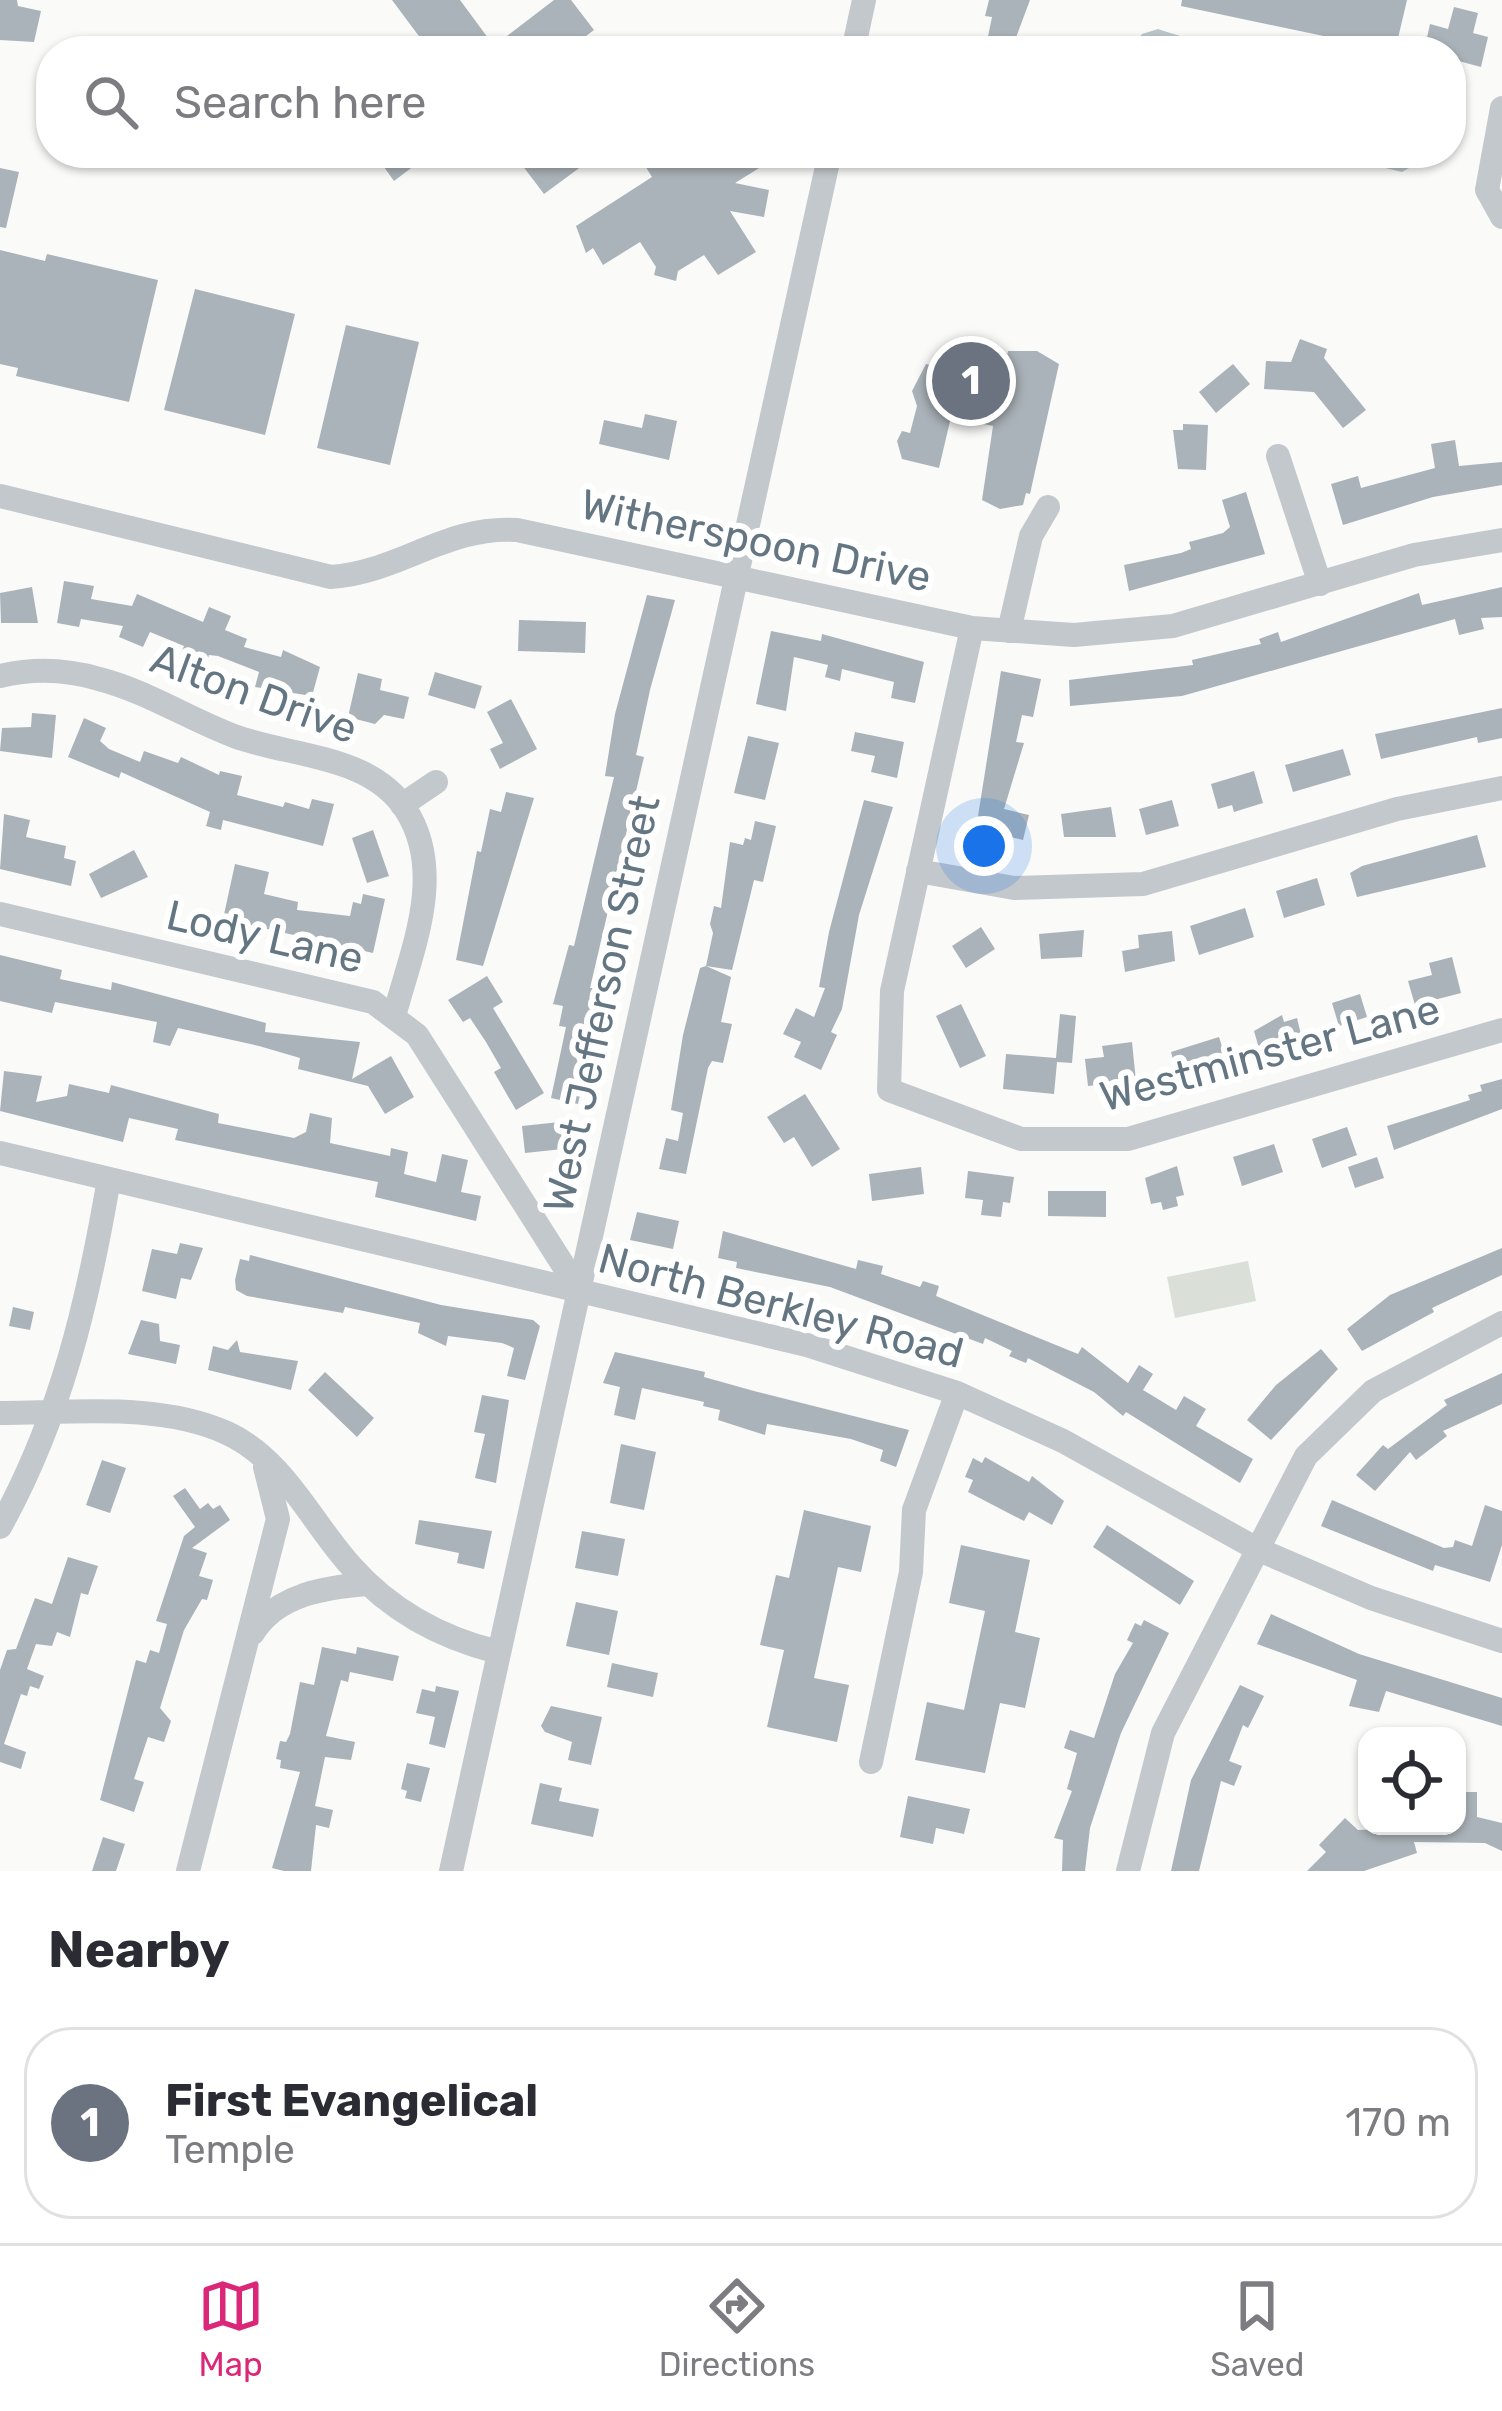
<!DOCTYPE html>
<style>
:root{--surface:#fff;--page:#f2f2f3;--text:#2b2b33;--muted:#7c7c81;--line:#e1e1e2;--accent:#db2777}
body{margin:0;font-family:Rubik,sans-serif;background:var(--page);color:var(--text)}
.controls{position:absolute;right:36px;bottom:36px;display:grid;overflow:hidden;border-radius:24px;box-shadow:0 3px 9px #0004}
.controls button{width:108px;height:108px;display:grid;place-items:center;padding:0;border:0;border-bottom:3px solid var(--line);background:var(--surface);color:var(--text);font:60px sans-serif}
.you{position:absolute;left:984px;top:846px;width:42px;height:42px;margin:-30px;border:9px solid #fff;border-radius:50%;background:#1a73e8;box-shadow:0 0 0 18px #1a73e833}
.badge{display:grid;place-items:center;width:78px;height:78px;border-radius:50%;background:var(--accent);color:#fff;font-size:39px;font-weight:700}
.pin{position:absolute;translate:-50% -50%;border:6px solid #fff;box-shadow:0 3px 12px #0006}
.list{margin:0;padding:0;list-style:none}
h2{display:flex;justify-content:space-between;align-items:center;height:156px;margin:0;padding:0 48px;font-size:51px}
h2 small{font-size:39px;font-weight:400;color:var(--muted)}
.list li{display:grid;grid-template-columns:78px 1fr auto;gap:36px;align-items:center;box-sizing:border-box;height:192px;margin:0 24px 24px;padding:0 24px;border:3px solid var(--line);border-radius:48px}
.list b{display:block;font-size:45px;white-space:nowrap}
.list p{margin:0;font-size:39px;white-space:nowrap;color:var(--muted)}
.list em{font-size:39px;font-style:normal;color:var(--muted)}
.icon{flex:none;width:66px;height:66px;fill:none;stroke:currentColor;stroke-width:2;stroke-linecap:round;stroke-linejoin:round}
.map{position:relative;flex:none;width:1502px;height:1871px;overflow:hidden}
.search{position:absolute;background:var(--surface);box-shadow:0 3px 9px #0004;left:36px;right:36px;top:36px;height:132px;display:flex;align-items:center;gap:30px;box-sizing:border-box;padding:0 42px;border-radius:48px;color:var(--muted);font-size:45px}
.sheet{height:372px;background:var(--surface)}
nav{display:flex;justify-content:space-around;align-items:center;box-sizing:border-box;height:168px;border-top:3px solid var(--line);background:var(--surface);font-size:33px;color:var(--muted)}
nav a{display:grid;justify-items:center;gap:6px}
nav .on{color:var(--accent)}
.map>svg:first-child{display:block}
.green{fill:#dadfd7}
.water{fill:#bbc7cb}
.building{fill:#aab3b9}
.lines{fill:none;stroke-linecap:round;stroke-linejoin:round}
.minor{stroke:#c3c8cc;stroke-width:24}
.labels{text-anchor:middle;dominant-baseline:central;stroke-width:12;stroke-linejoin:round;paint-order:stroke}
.street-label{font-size:42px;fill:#657683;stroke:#fff}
</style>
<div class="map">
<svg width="1502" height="1871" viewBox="0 0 1502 1871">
<rect width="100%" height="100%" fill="#fafaf8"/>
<path class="green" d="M 1248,1261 L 1256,1301 L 1175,1318 L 1167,1277 Z"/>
<path class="water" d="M 1158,29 L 1167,32 L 1230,51 L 1130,51 L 1142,34 Z
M 1323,153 L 1412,153 L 1409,168 L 1402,172 Z"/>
<path class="building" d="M 0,0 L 17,0 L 18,6 L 41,11 L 34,42 L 0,40 Z
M 392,0 L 460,0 L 494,46 L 554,0 L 571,0 L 594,30 L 566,51 L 430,51 Z
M 989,0 L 1030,0 L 1011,51 L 985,51 L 992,17 L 985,16 Z
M 1182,0 L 1407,0 L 1395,51 L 1181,6 Z
M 1454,7 L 1478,13 L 1473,33 L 1488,37 L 1481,67 L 1451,59 L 1451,51 L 1424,51 L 1430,24 L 1448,29 Z
M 374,153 L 431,153 L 394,181 Z
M 513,153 L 572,153 L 582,166 L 544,194 Z
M 637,153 L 783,153 L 735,183 L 769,190 L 764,217 L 730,211 L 756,252 L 718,275 L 704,255 L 678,271 L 676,281 L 654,275 L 656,267 L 640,242 L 603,265 L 593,248 L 586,253 L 576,226 L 652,177 Z
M 0,168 L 19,172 L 6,228 L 0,227 Z
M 0,250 L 45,261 L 47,254 L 158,280 L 129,402 L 16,376 L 18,368 L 0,364 Z
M 195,289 L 295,314 L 265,435 L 164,410 Z
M 346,325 L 419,342 L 390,465 L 317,448 Z
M 1300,339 L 1327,349 L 1324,358 L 1366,410 L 1343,428 L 1314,392 L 1264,389 L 1266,361 L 1291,362 Z
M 1008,351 L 1037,351 L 1059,364 L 1030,494 L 1026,493 L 1023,505 L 1000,509 L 982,500 L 993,426 L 951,417 L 939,468 L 902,459 L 897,441 L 902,431 L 910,433 L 917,406 L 912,391 L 926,364 L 957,370 L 954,385 L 998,394 Z
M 1233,364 L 1250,384 L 1216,413 L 1199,392 Z
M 645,414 L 677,421 L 669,460 L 599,444 L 604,420 L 642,428 Z
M 1183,424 L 1208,425 L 1206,470 L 1178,469 L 1173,430 L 1183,430 Z
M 1455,440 L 1459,466 L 1502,462 L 1502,485 L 1433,497 L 1343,525 L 1331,484 L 1358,476 L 1361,488 L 1435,468 L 1431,444 Z
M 1246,492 L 1265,554 L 1129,591 L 1124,565 L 1181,553 L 1191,549 L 1189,542 L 1223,533 L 1230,527 L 1222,500 Z
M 64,581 L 94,586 L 91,599 L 132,606 L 137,594 L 203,622 L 209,607 L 231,616 L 225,630 L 247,639 L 244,647 L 281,657 L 283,650 L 320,667 L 312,696 L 255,687 L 259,672 L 218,656 L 209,655 L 204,669 L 179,659 L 184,646 L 150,632 L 143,647 L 119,637 L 123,626 L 81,619 L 79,627 L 57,623 Z
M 32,587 L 38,623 L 1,623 L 0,593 Z
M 1502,587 L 1502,617 L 1481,618 L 1484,629 L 1459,635 L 1455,619 L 1182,696 L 1070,706 L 1069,680 L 1193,665 L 1192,660 L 1261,644 L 1259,639 L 1278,632 L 1281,642 L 1419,593 L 1422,605 Z
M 647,595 L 675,600 L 650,690 L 636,755 L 644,757 L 590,988 L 595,988 L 584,1052 L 589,1053 L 578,1104 L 551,1098 L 566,1027 L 559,1026 L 563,1006 L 553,1004 L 569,945 L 574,946 L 614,777 L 605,776 L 615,714 Z
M 519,620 L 586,622 L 585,653 L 518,651 Z
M 771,631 L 821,641 L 822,634 L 924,662 L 915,703 L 891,698 L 894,682 L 842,669 L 840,681 L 825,677 L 828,665 L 794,657 L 786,711 L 756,704 Z
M 1001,671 L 1041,679 L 1033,717 L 1022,715 L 1016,742 L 1024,743 L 1004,809 L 1029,815 L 1023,840 L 976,829 Z
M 435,672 L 482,686 L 475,709 L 428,695 Z
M 358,673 L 382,679 L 380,690 L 409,697 L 404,719 L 384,715 L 375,724 L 348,717 Z
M 511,699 L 537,749 L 500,769 L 490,749 L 503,743 L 487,712 Z
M 1502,708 L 1502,738 L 1478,743 L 1477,737 L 1381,759 L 1375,734 Z
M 32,713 L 56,715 L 52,758 L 0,751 L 2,728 L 31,727 Z
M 84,718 L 106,728 L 100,741 L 109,749 L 140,762 L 144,751 L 178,763 L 181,757 L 219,775 L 220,771 L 242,776 L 237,795 L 283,807 L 285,802 L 309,809 L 312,799 L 334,804 L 323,846 L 223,820 L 221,830 L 206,826 L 210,812 L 121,772 L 119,778 L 68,757 Z
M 855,732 L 904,742 L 897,778 L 871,772 L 875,756 L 851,751 Z
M 748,736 L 779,743 L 765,800 L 734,793 Z
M 1343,749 L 1351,775 L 1293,792 L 1285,765 Z
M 1254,771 L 1263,803 L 1234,812 L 1232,805 L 1218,809 L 1211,784 Z
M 506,792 L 534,798 L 483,966 L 456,960 L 477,851 L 481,852 L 490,809 L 501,812 Z
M 864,800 L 893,807 L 859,915 L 842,1009 L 831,1032 L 837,1035 L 821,1070 L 794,1057 L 801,1042 L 783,1034 L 796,1008 L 814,1017 L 825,988 L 819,987 L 829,932 Z
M 1172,800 L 1179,826 L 1146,835 L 1139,809 Z
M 1111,807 L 1116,837 L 1064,837 L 1061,814 Z
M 4,814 L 30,820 L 26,837 L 66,846 L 64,858 L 76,861 L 71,886 L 0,869 Z
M 755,821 L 776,826 L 763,882 L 754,880 L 732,970 L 706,966 L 713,933 L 710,924 L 714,906 L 721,908 L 730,842 L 743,845 L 745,838 L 751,840 Z
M 373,830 L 389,876 L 367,883 L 352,838 Z
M 1477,835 L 1486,867 L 1357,897 L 1350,873 L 1362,866 Z
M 134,850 L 148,877 L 101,898 L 89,874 Z
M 235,864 L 269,872 L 264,894 L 298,902 L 297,910 L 350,916 L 353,902 L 361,904 L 363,894 L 385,899 L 373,953 L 223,919 Z
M 1317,878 L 1325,905 L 1284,918 L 1276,891 Z
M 1245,908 L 1254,937 L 1199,955 L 1190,926 Z
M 981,927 L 995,949 L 966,968 L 952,946 Z
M 1084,930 L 1082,957 L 1041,959 L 1039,934 Z
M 1172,931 L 1175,961 L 1125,972 L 1122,951 L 1139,948 L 1138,935 Z
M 0,955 L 62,970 L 60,979 L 111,990 L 112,982 L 266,1023 L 265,1032 L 360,1042 L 352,1079 L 391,1056 L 414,1097 L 385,1114 L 368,1086 L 298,1069 L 300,1058 L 259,1046 L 178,1028 L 170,1046 L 153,1042 L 157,1022 L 55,1002 L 52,1013 L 0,1001 Z
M 1452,957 L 1461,993 L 1415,1005 L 1408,981 L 1432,975 L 1429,963 Z
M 706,966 L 731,977 L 721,1022 L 732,1024 L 723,1063 L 712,1061 L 708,1068 L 686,1174 L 659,1169 L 666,1138 L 678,1141 L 683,1113 L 671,1110 L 683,1035 L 700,968 Z
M 487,976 L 503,1002 L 493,1008 L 544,1093 L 516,1110 L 494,1072 L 501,1068 L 486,1042 L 470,1018 L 463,1022 L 448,1000 Z
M 1360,994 L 1367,1017 L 1339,1026 L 1332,1003 Z
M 961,1004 L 986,1056 L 960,1068 L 936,1016 Z
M 1060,1014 L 1076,1016 L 1072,1063 L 1057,1062 L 1054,1094 L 1003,1089 L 1006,1054 L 1056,1058 Z
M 1282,1015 L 1284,1022 L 1297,1018 L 1303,1043 L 1261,1055 L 1254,1031 Z
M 1219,1037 L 1227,1062 L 1178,1077 L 1171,1052 Z
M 1132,1042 L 1136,1081 L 1088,1086 L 1085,1059 L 1104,1057 L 1102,1046 Z
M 4,1071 L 42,1076 L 36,1102 L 67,1096 L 69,1084 L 109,1093 L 111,1085 L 219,1114 L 218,1123 L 294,1138 L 306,1132 L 310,1113 L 332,1118 L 330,1143 L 390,1156 L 391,1148 L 408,1152 L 404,1174 L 436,1182 L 442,1154 L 468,1160 L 461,1192 L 481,1196 L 476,1221 L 375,1197 L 378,1182 L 175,1140 L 178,1129 L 129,1118 L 123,1142 L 0,1111 Z
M 1502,1079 L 1502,1109 L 1394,1150 L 1387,1126 L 1470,1100 L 1468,1095 L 1482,1091 L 1480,1085 Z
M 805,1094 L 840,1149 L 812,1167 L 794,1137 L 784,1143 L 767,1117 Z
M 569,1121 L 572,1148 L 525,1153 L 522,1126 Z
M 1347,1127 L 1357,1155 L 1322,1168 L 1312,1139 Z
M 1274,1144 L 1283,1172 L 1242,1186 L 1233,1157 Z
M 1377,1157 L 1384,1178 L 1355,1188 L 1348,1167 Z
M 1177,1166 L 1184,1195 L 1176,1197 L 1178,1206 L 1163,1210 L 1161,1202 L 1151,1204 L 1145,1178 Z
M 921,1167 L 924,1194 L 872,1201 L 869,1174 Z
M 968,1171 L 1014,1177 L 1010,1203 L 1003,1202 L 1001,1217 L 981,1215 L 983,1200 L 965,1198 Z
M 1048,1191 L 1106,1191 L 1106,1217 L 1048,1216 Z
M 637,1212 L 679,1221 L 673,1249 L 630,1240 Z
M 723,1231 L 856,1269 L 858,1260 L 883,1266 L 881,1274 L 920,1287 L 923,1281 L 939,1286 L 936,1296 L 1078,1354 L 1082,1347 L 1128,1383 L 1139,1365 L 1153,1374 L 1143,1390 L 1176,1410 L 1184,1396 L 1206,1409 L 1196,1426 L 1253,1459 L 1240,1483 L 1126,1412 L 1123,1416 L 1094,1392 L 1028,1358 L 1026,1363 L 1009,1356 L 1012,1351 L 985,1338 L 983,1344 L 830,1287 L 736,1268 L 737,1262 L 718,1258 Z
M 180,1243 L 203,1248 L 191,1280 L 181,1278 L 176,1299 L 142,1291 L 152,1249 L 177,1254 Z
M 1502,1248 L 1502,1275 L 1432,1308 L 1434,1312 L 1362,1351 L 1347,1329 L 1390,1295 Z
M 250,1255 L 441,1305 L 533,1320 L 540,1326 L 525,1380 L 507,1376 L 514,1348 L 502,1343 L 448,1336 L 446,1346 L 418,1333 L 420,1323 L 345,1307 L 343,1313 L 247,1296 L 236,1290 L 235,1280 L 240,1259 L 249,1261 Z
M 13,1307 L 34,1312 L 30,1330 L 9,1326 Z
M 141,1320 L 159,1324 L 160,1341 L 180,1345 L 176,1364 L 128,1354 Z
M 237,1340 L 240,1352 L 298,1361 L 291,1390 L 208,1370 L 213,1346 L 228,1350 Z
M 1321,1349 L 1338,1369 L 1271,1440 L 1247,1420 L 1276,1385 Z
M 615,1352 L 705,1372 L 704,1377 L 754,1391 L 909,1430 L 896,1467 L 880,1461 L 883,1450 L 851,1439 L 767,1424 L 765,1435 L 718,1420 L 720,1410 L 703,1406 L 704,1402 L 642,1388 L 635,1420 L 614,1415 L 620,1387 L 603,1383 Z
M 325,1372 L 374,1418 L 357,1437 L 308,1390 Z
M 1502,1373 L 1502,1404 L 1443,1431 L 1447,1436 L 1416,1460 L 1410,1452 L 1375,1491 L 1356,1475 L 1383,1445 L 1388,1449 L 1447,1405 L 1444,1400 Z
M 482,1395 L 509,1400 L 496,1483 L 475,1478 L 485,1434 L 474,1432 Z
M 621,1444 L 656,1452 L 644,1510 L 610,1503 Z
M 985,1457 L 1029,1482 L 1032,1476 L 1064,1501 L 1052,1525 L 1029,1512 L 1024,1521 L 968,1492 L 973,1480 L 965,1477 L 973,1458 L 982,1463 Z
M 102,1460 L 126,1468 L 110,1513 L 86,1505 Z
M 185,1488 L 200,1509 L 208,1503 L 213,1509 L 220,1505 L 230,1520 L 192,1548 L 207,1553 L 199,1576 L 213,1580 L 207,1600 L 202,1599 L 184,1630 L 160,1708 L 171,1721 L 164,1742 L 148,1737 L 134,1779 L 144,1782 L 134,1812 L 100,1800 L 136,1660 L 146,1663 L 150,1650 L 159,1653 L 167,1624 L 156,1621 L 184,1536 L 195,1527 L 173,1496 Z
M 1332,1500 L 1444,1548 L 1453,1547 L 1455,1540 L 1472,1546 L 1485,1505 L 1502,1511 L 1502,1545 L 1490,1582 L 1435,1565 L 1433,1571 L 1321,1526 Z
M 804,1510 L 871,1526 L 861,1572 L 838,1567 L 814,1678 L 849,1685 L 837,1742 L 767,1727 L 784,1650 L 760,1645 L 776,1575 L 789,1578 Z
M 419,1520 L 492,1531 L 484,1569 L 457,1563 L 459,1553 L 415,1544 Z
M 1107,1525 L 1194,1581 L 1180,1605 L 1093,1547 Z
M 582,1531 L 625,1539 L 618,1576 L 575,1568 Z
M 961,1545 L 1030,1560 L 1015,1632 L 1040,1638 L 1025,1708 L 1000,1703 L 985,1773 L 915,1760 L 927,1702 L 964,1710 L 985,1611 L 949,1603 Z
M 68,1557 L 98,1566 L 88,1595 L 81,1593 L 70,1637 L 57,1632 L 52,1646 L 36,1644 L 27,1669 L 44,1676 L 39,1689 L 30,1686 L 27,1696 L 21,1694 L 4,1744 L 26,1752 L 21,1769 L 0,1762 L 0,1670 L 7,1650 L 16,1649 L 35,1598 L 52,1604 Z
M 576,1602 L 618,1611 L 609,1655 L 566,1646 Z
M 1271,1614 L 1359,1654 L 1502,1698 L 1502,1726 L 1386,1691 L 1379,1712 L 1349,1706 L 1357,1680 L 1257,1644 Z
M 1144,1620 L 1169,1633 L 1121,1733 L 1090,1828 L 1085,1871 L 1062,1871 L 1063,1840 L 1054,1838 L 1072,1791 L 1067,1789 L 1077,1753 L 1064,1748 L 1070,1730 L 1094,1738 L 1115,1674 L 1133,1643 L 1127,1640 L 1135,1623 L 1141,1626 Z
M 322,1647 L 356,1654 L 357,1647 L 399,1656 L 393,1681 L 350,1672 L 348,1682 L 341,1680 L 326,1736 L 355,1742 L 351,1760 L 325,1757 L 315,1806 L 333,1810 L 329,1828 L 316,1825 L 311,1871 L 284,1871 L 272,1868 L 300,1772 L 280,1768 L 281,1760 L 276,1759 L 280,1741 L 286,1742 L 290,1734 L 300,1682 L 314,1685 Z
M 612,1663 L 658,1673 L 653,1697 L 607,1687 Z
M 1240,1685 L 1264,1696 L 1248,1728 L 1243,1725 L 1229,1761 L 1242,1766 L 1234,1786 L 1221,1781 L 1199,1871 L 1171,1871 L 1191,1780 Z
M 436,1686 L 459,1691 L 445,1748 L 429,1744 L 435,1717 L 416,1713 L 422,1689 L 435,1692 Z
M 551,1706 L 602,1717 L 591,1765 L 568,1760 L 572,1742 L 545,1732 L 541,1726 Z
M 407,1763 L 430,1768 L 421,1802 L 405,1798 L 407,1791 L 401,1789 Z
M 540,1783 L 562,1788 L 559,1801 L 599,1809 L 593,1837 L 531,1824 Z
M 1457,1792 L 1477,1792 L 1477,1817 L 1502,1823 L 1502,1851 L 1485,1843 L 1414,1842 L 1417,1853 L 1364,1871 L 1307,1871 L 1326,1852 L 1319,1845 L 1345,1818 L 1358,1830 L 1457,1826 Z
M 908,1796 L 970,1809 L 964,1834 L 936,1828 L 933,1844 L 900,1837 Z
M 103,1837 L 125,1844 L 116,1871 L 92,1871 Z"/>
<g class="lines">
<path class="minor" d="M 853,51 L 864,0
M 1502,108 L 1487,190 L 1502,217
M 1278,456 L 1320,584
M 0,496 L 331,577 C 400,572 447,525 517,530 L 972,628 L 1074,635 L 1173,626 L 1414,555 L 1502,540
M 972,628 L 892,991 L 889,1090 L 1021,1139 L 1128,1139 L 1502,1030
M 1009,631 L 1031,536 L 1048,507
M 0,676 C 34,668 65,669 99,679 C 146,691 189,719 234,736 C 290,757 370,754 406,810 C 446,873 412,949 395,1013
M 402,805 L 436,782
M 918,871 L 1014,888 L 1143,884 L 1397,809 L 1502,788
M 0,914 L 373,1002 L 417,1035 L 579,1290
M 0,1153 L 807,1345 L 957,1393 L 1063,1441 L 1257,1549 L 1371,1598 L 1502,1641
M 0,1413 C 72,1413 159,1402 227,1433 C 284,1459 311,1522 351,1566 C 390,1610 441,1638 498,1652
M 0,1527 C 61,1417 88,1302 109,1179
M 253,1633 C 277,1594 327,1587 368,1584
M 871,1762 L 911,1572 L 914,1510 L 957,1393
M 188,1871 L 278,1519 L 265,1467
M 451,1871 L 830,153
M 1128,1871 L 1163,1733 L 1306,1456 L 1373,1391 L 1502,1323"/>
</g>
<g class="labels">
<g class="street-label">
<text transform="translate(756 541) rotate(12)">Witherspoon Drive</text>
<text transform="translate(254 694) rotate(20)">Alton Drive</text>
<text transform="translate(265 937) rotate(13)">Lody Lane</text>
<text transform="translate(602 1004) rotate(-78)">West Jefferson Street</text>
<text transform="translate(1270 1053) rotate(-15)">Westminster Lane</text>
<text transform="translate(781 1306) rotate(15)">North Berkley Road</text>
</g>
</g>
</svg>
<div class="controls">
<button><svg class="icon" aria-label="locate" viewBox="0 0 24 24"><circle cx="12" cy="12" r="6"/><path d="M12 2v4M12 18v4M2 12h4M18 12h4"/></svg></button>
</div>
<div class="you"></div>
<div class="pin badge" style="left:971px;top:381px;background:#6b7280">1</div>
<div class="search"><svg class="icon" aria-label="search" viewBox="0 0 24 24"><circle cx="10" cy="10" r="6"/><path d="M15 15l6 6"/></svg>Search here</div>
</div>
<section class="sheet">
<h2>Nearby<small></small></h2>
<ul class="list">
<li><span class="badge" style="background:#6b7280">1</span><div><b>First Evangelical</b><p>Temple</p></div><em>170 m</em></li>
</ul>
</section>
<nav>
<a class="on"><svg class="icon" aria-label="map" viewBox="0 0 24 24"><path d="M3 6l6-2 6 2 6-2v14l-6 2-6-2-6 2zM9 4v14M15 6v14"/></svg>Map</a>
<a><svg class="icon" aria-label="directions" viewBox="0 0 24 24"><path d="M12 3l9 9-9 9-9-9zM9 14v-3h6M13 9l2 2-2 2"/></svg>Directions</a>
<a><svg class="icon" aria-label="saved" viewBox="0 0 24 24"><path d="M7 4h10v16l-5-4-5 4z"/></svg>Saved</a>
</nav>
